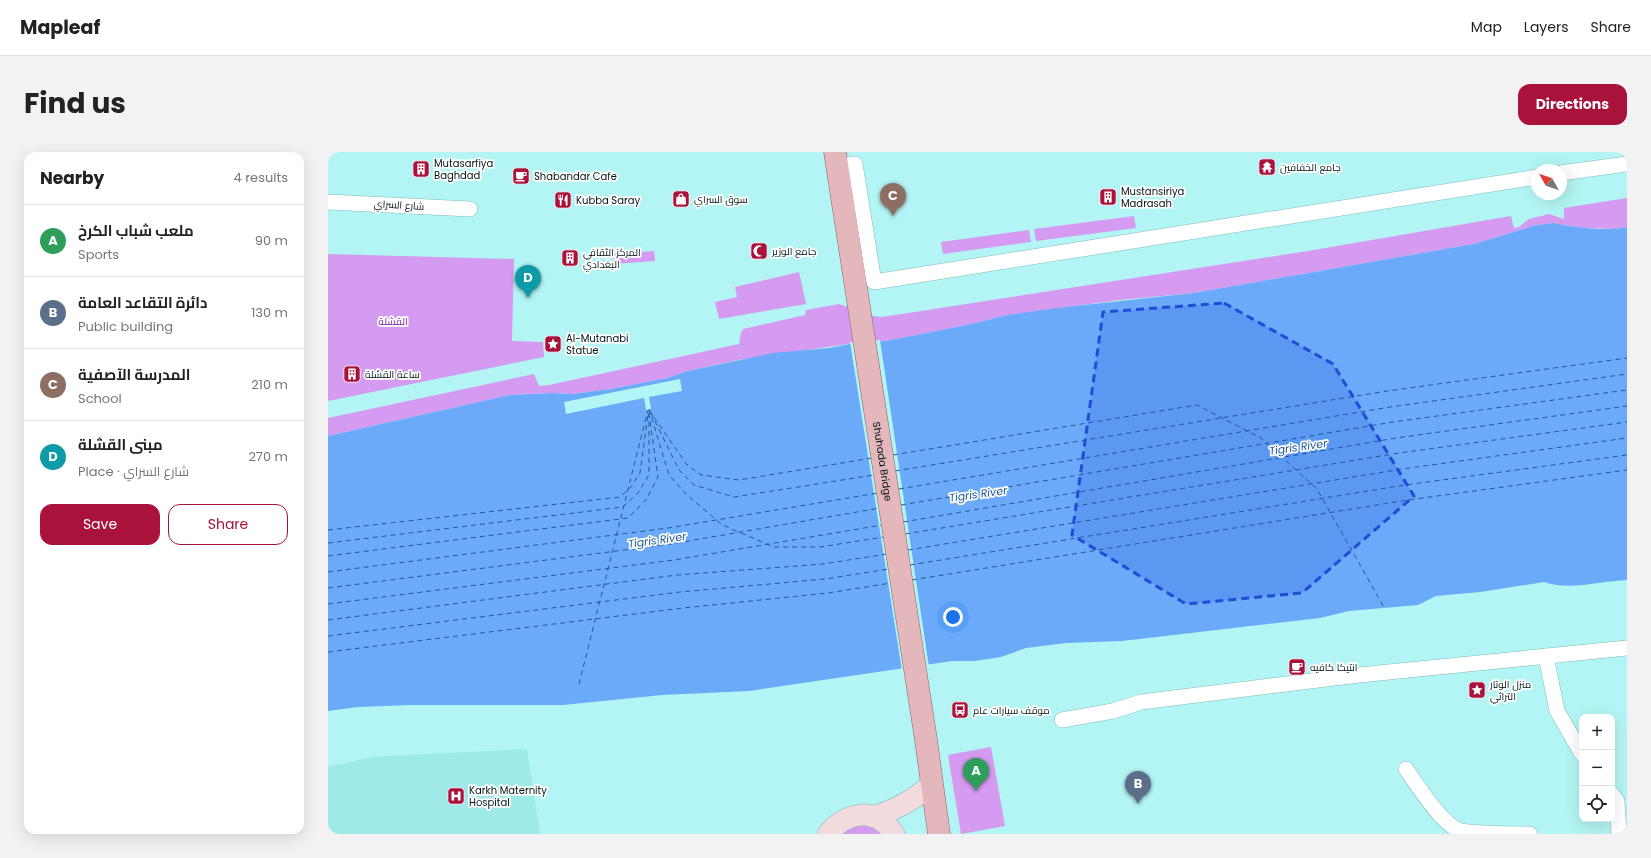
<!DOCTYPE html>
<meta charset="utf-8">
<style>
:root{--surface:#fff;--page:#f2f2f2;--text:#222;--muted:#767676;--line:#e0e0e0;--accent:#a9123b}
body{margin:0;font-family:Poppins,Cairo,sans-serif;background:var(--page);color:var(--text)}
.controls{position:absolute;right:12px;bottom:12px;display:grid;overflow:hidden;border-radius:8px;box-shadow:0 4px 16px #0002}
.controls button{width:36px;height:36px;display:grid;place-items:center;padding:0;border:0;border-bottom:1px solid var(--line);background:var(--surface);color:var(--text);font:20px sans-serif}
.compass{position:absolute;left:1203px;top:12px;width:36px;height:36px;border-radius:50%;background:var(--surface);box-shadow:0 4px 16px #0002;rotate:310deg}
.you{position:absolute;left:625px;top:465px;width:14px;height:14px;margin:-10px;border:3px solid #fff;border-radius:50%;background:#1a73e8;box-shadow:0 0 0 6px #1a73e833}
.badge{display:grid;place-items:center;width:26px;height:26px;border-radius:50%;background:var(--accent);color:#fff;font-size:13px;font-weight:700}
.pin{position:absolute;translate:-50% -33px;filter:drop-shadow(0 1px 2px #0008)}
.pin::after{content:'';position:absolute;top:21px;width:14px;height:12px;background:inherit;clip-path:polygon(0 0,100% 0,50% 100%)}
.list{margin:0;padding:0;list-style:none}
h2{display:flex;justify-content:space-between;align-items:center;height:52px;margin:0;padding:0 16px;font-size:17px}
h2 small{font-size:13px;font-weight:400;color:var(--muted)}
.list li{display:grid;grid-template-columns:26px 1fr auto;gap:12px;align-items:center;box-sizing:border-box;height:72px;padding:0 16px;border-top:1px solid var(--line)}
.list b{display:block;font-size:15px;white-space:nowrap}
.list p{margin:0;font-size:13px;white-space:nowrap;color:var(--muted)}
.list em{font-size:13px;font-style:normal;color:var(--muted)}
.actions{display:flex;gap:8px;padding:12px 16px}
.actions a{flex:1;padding:9px 0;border:1px solid var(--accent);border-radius:12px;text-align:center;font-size:14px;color:var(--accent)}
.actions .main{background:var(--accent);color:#fff}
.icon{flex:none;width:22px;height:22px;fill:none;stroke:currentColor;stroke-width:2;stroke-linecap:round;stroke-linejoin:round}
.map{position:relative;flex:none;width:1299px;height:682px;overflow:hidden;border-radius:12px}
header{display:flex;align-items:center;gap:24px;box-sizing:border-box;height:56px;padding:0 20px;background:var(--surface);border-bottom:1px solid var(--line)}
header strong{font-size:19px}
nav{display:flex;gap:22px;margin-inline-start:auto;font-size:14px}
.intro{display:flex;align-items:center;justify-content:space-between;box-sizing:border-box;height:96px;padding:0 24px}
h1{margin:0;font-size:28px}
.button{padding:10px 18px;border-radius:12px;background:var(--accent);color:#fff;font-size:14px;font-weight:700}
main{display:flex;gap:24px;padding:0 24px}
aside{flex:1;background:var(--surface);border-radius:12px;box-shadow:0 4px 16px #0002}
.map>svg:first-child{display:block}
.built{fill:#9deae9}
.green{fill:#d59bf0}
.water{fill:#6aaaf9}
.pier{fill:#b3f5f4}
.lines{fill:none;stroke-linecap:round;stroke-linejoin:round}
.ferry{stroke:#225897;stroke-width:1;stroke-dasharray:5 4;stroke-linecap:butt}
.street-casing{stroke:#7cbcbb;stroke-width:16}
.secondary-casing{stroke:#7cbcbb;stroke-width:22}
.primary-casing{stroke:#885f63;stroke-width:23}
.street{stroke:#fff;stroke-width:15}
.secondary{stroke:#f1dbdd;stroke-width:21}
.primary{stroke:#e3b7bb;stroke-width:22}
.marked{fill:#1d4ed8;fill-opacity:0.2;stroke:#1d4ed8;stroke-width:3;stroke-dasharray:8 5;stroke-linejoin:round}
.labels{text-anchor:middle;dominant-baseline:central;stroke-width:3.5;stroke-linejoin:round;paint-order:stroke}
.poi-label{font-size:10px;fill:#001414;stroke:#fff;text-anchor:start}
.street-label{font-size:10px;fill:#001414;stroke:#fff}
.park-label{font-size:10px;fill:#7a1c9c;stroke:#fff}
.water-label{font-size:11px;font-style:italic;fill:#225897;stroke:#fff}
</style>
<header>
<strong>Mapleaf</strong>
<nav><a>Map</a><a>Layers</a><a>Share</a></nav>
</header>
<div class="intro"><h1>Find us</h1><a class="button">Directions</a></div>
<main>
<aside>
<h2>Nearby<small>4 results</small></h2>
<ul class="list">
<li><span class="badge" style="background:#2e9e5b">A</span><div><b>ملعب شباب الكرخ</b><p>Sports</p></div><em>90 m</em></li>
<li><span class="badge" style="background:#5c6f8a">B</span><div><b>دائرة التقاعد العامة</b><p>Public building</p></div><em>130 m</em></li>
<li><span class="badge" style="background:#8d6e63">C</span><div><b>المدرسة الآصفية</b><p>School</p></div><em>210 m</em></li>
<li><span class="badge" style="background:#0f9aa8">D</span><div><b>مبنى القشلة</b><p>Place · شارع السراي</p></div><em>270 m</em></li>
</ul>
<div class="actions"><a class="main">Save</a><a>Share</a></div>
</aside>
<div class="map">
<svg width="1299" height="682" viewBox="0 0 1299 682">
<rect width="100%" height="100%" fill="#b3f5f4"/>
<path class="built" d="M 199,597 L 212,682 L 0,682 L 0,615 L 44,605 Z"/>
<path class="green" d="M 1299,46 L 1299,75 L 1287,77 L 1255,76 L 1224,71 L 1205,74 L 1146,92 L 866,141 L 792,148 L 680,163 L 639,173 L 558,189 L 527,191 L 410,208 L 360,219 L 339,226 L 283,237 L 245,242 L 224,241 L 182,243 L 0,284 L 0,266 L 206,222 L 211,234 L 221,233 L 411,192 L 413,180 L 415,177 L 477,163 L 478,158 L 511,152 L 545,164 L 554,165 L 980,99 L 1183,64 L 1186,76 L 1191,75 L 1201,67 L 1221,62 L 1236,67 L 1236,56 Z
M 806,64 L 808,76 L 708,89 L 706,77 Z
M 701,78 L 703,90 L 615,102 L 613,90 Z
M 326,99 L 327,109 L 286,112 L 285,102 Z
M 0,102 L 186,107 L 184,189 L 215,190 L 216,205 L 0,249 Z
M 471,120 L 478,152 L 391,167 L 387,150 L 409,145 L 407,135 Z
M 663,595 L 677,674 L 633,682 L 620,603 Z
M 532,673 L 544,675 L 555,682 L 514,682 L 521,676 Z"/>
<path class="water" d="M 1224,71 C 1248,75 1274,80 1299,75 L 1299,428 C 1272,429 1243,439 1216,430 L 1152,440 L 1108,444 L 1090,453 L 1021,459 L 992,466 L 794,489 L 738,491 L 698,496 L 673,505 L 647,509 L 624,509 L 421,539 L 334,543 L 235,553 L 83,553 L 30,555 L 0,559 L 0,284 L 182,243 L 224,241 L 245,242 L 283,237 L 339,226 L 360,219 L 445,201 L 501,196 L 527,191 L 558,189 L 639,173 L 680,163 L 729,156 L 866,141 L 1146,92 L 1205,74 Z"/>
<path class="pier" d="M 552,188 L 601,515 L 574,519 L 522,190 Z
M 352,227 L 354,239 L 321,245 L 323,257 L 318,258 L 316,246 L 238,262 L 236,250 Z"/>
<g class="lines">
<path class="ferry" d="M 321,257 L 341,323 L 358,342 L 393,372 L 410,380
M 321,258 L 359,313 L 373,323 L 411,328 L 544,306
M 323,261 L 351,318 L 366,333 L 406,345 L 546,323
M 565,303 L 869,253 L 933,286 L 989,337 L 1057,457
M 567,319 L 1059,239 L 1299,206
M 571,337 L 1062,255 L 1299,222
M 573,353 L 1065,270 L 1299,238
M 575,370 L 1068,286 L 1299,254
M 0,378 L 292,345 L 303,335 L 312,321 L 320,262
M 413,381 L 446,395 L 492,395 L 556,385
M 577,382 L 1071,301 L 1299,270
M 0,391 L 295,355 L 310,341 L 321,323 L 321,260
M 580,398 L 1074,317 L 1299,286
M 0,404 L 300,366 L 318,348 L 330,325 L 321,262
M 582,413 L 1077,333 L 1299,303
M 0,420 L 340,376 L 550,341
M 584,428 L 1080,348 L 1299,318
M 0,436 L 343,392 L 552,356
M 0,452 L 346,408 L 554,373
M 0,468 L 349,423 L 495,412 L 559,402
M 0,484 L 352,440 L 497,427 L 561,417
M 0,500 L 355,456 L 500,441 L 563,431
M 251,532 L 320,258"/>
<defs>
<path id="street" d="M 510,15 L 527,12 L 546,130 L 1209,25
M 1233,21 L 1299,12
M 0,50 L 142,57
M 1218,504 L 1229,559 L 1254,602
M 734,568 L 785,559 L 813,550 L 1031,523 L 1299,496
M 1078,617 C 1090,634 1114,673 1133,679 C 1150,682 1183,682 1202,682
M 1284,642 L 1289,649 L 1291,682"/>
<path id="secondary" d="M 545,665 C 568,658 586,648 604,632
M 500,682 C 514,664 540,655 558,672 C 561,675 564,679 566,682"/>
<g id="primary">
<path id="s1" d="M 507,0 L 598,588 L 611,682"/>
</g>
</defs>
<use href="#street" class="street-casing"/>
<use href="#secondary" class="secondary-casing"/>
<use href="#primary" class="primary-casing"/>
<use href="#street" class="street"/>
<use href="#secondary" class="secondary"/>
<use href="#primary" class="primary"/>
</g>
<path class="marked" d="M 896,151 L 1005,212 L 1086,344 L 974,441 L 858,452 L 744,383 L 775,160 Z"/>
<defs>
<symbol id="temple-square" viewBox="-11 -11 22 22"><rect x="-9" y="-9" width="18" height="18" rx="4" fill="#a9123b" stroke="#fff"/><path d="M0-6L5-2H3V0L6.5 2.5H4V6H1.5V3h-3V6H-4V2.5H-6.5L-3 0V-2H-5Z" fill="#fff"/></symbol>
<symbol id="building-square" viewBox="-11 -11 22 22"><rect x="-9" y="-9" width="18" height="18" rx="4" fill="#a9123b" stroke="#fff"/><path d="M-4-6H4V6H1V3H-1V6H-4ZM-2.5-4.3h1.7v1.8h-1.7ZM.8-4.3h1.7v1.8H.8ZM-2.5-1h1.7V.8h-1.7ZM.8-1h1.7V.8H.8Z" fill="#fff"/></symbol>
<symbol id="cafe-square" viewBox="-11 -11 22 22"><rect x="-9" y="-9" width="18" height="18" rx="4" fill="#a9123b" stroke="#fff"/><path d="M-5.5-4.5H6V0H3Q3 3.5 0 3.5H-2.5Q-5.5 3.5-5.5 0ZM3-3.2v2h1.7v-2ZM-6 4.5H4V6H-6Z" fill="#fff"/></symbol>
<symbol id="shop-square" viewBox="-11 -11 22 22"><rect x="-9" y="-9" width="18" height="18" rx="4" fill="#a9123b" stroke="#fff"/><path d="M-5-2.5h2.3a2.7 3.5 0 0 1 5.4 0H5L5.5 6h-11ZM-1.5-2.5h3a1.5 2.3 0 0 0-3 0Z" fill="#fff"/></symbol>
<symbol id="restaurant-square" viewBox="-11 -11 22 22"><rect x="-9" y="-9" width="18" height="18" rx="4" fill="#a9123b" stroke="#fff"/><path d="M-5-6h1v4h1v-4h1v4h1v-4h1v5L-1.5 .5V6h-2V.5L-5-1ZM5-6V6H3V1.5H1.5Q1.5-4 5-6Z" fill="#fff"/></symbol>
<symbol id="mosque-square" viewBox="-11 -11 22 22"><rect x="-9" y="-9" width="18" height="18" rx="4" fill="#a9123b" stroke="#fff"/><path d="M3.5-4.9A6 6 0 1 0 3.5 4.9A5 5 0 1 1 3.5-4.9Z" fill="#fff"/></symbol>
<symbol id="sight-square" viewBox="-11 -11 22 22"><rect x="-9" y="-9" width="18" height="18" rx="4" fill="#a9123b" stroke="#fff"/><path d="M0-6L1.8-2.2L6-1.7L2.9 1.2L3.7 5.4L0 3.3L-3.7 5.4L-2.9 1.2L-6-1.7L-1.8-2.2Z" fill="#fff"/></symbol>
<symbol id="bus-square" viewBox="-11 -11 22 22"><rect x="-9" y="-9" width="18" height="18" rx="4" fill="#a9123b" stroke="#fff"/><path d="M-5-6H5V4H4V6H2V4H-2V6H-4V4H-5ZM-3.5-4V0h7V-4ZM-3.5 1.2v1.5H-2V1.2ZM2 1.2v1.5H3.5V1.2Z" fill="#fff"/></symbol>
<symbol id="hospital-square" viewBox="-11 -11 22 22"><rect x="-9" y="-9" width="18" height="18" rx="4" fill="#a9123b" stroke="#fff"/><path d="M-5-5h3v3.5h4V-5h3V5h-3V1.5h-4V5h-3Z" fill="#fff"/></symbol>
</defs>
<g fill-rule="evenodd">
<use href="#temple-square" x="929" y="5" width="20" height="20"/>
<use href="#building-square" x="83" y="7" width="20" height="20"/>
<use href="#cafe-square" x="183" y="14" width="20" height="20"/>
<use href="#building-square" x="770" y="35" width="20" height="20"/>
<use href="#shop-square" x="343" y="37" width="20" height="20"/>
<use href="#restaurant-square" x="225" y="38" width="20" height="20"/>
<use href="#mosque-square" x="421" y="89" width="20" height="20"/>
<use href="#building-square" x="232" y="96" width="20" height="20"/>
<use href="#sight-square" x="215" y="182" width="20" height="20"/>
<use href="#building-square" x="14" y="212" width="20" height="20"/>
<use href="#cafe-square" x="959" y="505" width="20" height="20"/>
<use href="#sight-square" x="1139" y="528" width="20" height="20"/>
<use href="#bus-square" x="622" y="548" width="20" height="20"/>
<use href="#hospital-square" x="118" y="634" width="20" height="20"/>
</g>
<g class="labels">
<g class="poi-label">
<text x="106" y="11">Mutasarfiya<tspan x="106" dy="12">Baghdad</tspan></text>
<text x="952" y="15">جامع الخفافين</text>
<text x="206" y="24">Shabandar Cafe</text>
<text x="793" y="39">Mustansiriya<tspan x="793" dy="12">Madrasah</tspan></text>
<text x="366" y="47">سوق السراي</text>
<text x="248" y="48">Kubba Saray</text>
<text x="444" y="99">جامع الوزير</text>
<text x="255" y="100">المركز الثقافي<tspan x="255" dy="12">البغدادي</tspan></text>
<text x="238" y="186">Al-Mutanabi<tspan x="238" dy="12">Statue</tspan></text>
<text x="37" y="222">ساعة القشلة</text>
<text x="982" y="515">انتيكا كافيه</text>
<text x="1162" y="532">منزل الوتار<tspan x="1162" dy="12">التراثي</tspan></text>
<text x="645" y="558">موقف سيارات عام</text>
<text x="141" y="638">Karkh Maternity<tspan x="141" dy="12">Hospital</tspan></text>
</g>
<g class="street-label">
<text transform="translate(71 53) rotate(3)">شارع السراي</text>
<text stroke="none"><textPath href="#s1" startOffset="313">Shuhada Bridge</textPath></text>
</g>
<g class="park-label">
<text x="65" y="169">القشلة</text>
</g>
<g class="water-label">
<text transform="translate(970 295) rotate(-8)">Tigris River</text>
<text transform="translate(650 342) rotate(-8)">Tigris River</text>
<text transform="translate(329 388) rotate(-8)">Tigris River</text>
</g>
</g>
</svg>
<div class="controls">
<button>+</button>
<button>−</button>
<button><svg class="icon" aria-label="locate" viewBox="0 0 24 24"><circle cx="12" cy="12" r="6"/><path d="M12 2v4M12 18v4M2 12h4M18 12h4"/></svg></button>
</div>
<svg class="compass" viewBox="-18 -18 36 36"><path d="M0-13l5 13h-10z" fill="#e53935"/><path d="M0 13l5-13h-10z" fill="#767676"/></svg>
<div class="you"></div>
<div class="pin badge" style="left:648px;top:639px;background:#2e9e5b">A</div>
<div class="pin badge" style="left:810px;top:652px;background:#5c6f8a">B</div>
<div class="pin badge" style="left:565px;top:64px;background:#8d6e63">C</div>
<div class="pin badge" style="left:200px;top:146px;background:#0f9aa8">D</div>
</div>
</main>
